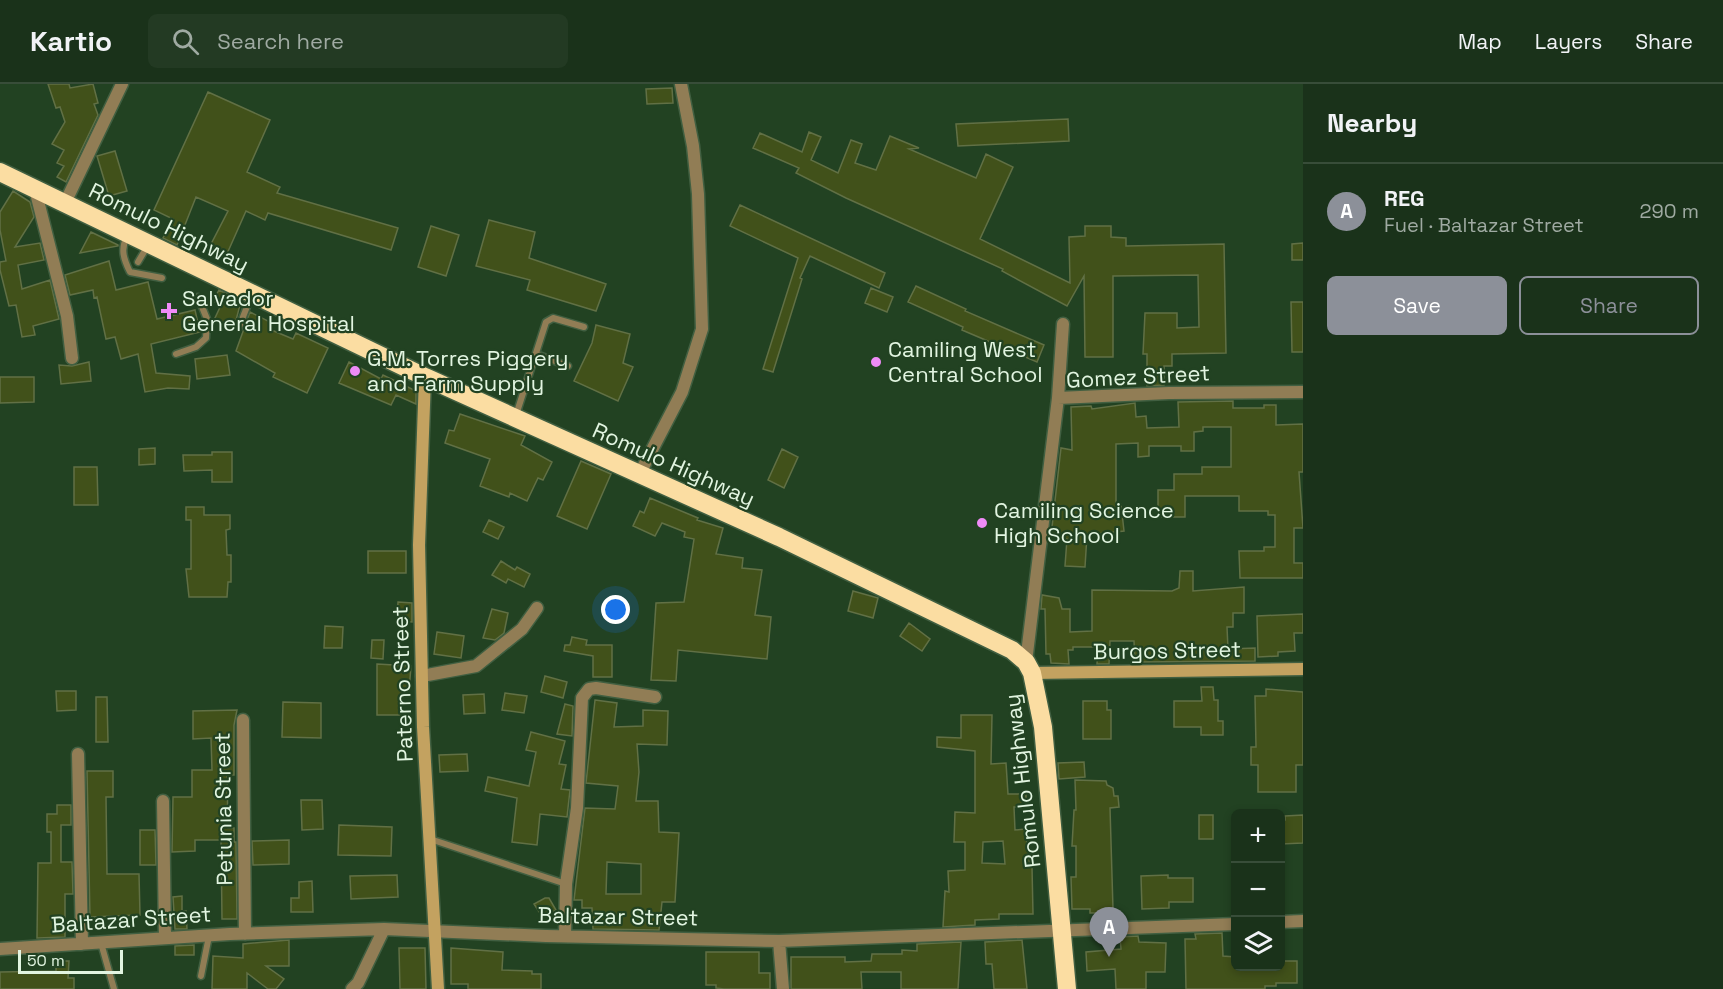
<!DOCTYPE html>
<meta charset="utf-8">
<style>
:root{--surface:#1a321a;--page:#233a23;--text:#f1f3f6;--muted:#9faaa2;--line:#384d39;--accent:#8c9099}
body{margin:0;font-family:"Space Grotesk",sans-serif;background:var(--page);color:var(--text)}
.controls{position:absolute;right:18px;bottom:18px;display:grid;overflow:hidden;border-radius:9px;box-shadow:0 3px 9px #0003}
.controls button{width:54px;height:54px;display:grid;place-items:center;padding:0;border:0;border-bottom:2px solid var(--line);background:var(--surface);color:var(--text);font:30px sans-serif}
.scale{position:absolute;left:18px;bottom:15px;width:105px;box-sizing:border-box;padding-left:6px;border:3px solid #e2f5e1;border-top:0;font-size:16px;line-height:21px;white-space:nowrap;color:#e2f5e1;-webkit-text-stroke:4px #224222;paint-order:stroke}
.you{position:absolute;left:616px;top:526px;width:21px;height:21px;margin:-15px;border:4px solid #fff;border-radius:50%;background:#1a73e8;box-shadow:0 0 0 9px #1a73e833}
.badge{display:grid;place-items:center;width:39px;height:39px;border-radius:50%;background:var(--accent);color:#fff;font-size:20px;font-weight:700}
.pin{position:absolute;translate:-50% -50px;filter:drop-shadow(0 2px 3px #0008)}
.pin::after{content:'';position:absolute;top:32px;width:21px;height:18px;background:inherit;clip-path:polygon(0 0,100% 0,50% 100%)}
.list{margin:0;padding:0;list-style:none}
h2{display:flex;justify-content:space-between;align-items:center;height:78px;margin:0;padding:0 24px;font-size:26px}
h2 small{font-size:20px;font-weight:400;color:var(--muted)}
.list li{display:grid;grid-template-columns:39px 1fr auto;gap:18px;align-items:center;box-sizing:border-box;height:96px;padding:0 24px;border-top:2px solid var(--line)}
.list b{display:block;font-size:22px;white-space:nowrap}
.list p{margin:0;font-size:20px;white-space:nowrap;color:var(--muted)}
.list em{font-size:20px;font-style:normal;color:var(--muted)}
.actions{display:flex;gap:12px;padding:18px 24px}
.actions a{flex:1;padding:14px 0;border:2px solid var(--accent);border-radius:9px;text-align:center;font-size:21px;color:var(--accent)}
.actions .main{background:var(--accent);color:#fff}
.icon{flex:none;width:33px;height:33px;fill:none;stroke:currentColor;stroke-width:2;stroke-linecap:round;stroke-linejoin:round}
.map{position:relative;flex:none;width:1303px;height:905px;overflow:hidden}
header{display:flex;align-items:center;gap:36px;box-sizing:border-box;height:84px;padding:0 30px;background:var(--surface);border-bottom:2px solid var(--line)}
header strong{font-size:28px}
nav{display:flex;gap:33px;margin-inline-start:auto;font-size:21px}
.search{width:420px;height:54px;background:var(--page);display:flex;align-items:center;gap:15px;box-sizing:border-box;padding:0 21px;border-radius:9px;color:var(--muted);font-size:22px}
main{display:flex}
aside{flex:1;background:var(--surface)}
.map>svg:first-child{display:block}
.building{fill:#41511a;stroke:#617045;stroke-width:1.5;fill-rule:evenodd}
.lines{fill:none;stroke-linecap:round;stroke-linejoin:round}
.lane-casing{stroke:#415f41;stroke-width:9}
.street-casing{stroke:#415f41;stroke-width:15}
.secondary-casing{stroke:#415f41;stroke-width:15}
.highway-casing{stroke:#415f41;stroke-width:21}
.lane{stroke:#917d55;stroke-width:6}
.street{stroke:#917d55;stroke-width:12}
.secondary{stroke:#c3a260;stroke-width:12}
.highway{stroke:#fbdda2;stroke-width:18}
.poi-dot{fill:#ef8bf7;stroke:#224222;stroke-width:2}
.labels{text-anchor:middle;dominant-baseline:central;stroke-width:4.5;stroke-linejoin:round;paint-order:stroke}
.street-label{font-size:22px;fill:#e2f5e1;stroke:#224222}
.poi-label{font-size:22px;fill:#e2f5e1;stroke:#224222;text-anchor:start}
</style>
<header>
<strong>Kartio</strong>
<div class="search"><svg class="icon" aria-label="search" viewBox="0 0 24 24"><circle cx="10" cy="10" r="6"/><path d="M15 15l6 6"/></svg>Search here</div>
<nav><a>Map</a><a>Layers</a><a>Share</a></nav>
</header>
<main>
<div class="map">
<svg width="1303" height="905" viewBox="0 0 1303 905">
<rect width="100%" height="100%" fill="#224222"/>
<path class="building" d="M 48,0 L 69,0 L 70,4 L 93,0 L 98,19 L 94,20 L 98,31 L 66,98 L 57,93 L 64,82 L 57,79 L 64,66 L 52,60 L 65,38 L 60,23 L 56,24 Z
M 672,4 L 673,19 L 647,20 L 646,5 Z
M 208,8 L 270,36 L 247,88 L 280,103 L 277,109 L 398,144 L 391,166 L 268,129 L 265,136 L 246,127 L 226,172 L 209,164 L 228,127 L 196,113 L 177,161 L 163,154 L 173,135 L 154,126 Z
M 1068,35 L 1069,57 L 958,62 L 956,40 Z
M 809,48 L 821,53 L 811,76 L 838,89 L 851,56 L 862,60 L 855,79 L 876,86 L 890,52 L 919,64 L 909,65 L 976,94 L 986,70 L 1013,83 L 980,155 L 1070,199 L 1069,153 L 1085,152 L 1085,142 L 1111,142 L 1111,153 L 1126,154 L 1126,162 L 1224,160 L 1226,269 L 1172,270 L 1172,282 L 1164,282 L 1164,301 L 1147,302 L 1147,270 L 1143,270 L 1145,229 L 1177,229 L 1177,244 L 1199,243 L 1198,191 L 1113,192 L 1113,273 L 1085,273 L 1084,192 L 1067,222 L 1002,187 L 1003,185 L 846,114 L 796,89 L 799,84 L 753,64 L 760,49 L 802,68 Z
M 115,67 L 127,107 L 109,112 L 97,72 Z
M 13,107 L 30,118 L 34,133 L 15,163 L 40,159 L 44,176 L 18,181 L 22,205 L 50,196 L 59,235 L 33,242 L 35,251 L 22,253 L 16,221 L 9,222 L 0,186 L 0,178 L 6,177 L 0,146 L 0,128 Z
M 740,121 L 885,189 L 879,204 L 810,172 L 800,194 L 802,195 L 773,288 L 763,285 L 798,174 L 730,142 Z
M 489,136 L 535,148 L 529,174 L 606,200 L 596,227 L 527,206 L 530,196 L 476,182 Z
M 431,142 L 459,151 L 446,192 L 418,183 Z
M 91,148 L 118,161 L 118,162 L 80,169 Z
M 1303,159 L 1303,176 L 1292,176 L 1292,160 Z
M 109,177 L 116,206 L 148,198 L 157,235 L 195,226 L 200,248 L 151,260 L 156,289 L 190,292 L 189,305 L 168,304 L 145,308 L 138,270 L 121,275 L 115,253 L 106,255 L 97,213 L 94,214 L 93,206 L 70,211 L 65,191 Z
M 916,202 L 966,225 L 965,227 L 1044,261 L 1037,278 L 962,246 L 963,243 L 908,218 Z
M 871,204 L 893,213 L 887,228 L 865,219 Z
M 219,206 L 241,217 L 234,244 L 215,234 L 221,221 L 213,217 Z
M 1291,218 L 1303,218 L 1303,268 L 1292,268 Z
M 250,228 L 272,239 L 269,245 L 293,255 L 296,249 L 328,264 L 307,309 L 273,293 L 275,289 L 236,267 Z
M 596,241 L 630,250 L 623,279 L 633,283 L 618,317 L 574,297 L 592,259 Z
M 227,271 L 230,291 L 197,295 L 195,275 Z
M 89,278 L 91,297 L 61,300 L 59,281 L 72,282 Z
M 349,278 L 381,295 L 383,291 L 416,307 L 416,320 L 396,311 L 391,321 L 339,299 Z
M 0,293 L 34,293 L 34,318 L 0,319 Z
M 1233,317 L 1233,324 L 1264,324 L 1264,321 L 1276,321 L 1276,341 L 1303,340 L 1303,388 L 1299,388 L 1303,444 L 1294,444 L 1294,479 L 1303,479 L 1303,494 L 1240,494 L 1239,467 L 1264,467 L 1264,463 L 1275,463 L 1275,431 L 1268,431 L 1268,427 L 1239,427 L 1239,412 L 1185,412 L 1185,433 L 1162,433 L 1162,425 L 1158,425 L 1158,406 L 1174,406 L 1174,390 L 1202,390 L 1202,383 L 1231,383 L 1231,343 L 1203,343 L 1203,347 L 1194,348 L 1194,367 L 1181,367 L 1181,362 L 1149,362 L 1149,372 L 1138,373 L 1138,359 L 1116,360 L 1116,420 L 1121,420 L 1124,447 L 1087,451 L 1085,483 L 1065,482 L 1067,455 L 1051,452 L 1061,364 L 1072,366 L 1071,323 L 1091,322 L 1092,325 L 1135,319 L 1136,333 L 1146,332 L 1147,344 L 1179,343 L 1178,318 Z
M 460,330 L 525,352 L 521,361 L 552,378 L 543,396 L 538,394 L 527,417 L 510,409 L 509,413 L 480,402 L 490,375 L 445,359 L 449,346 L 454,347 Z
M 155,364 L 155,380 L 139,381 L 139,365 Z
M 782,365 L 798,373 L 784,404 L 768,396 Z
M 212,368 L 232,368 L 232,398 L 212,398 L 212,386 L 184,387 L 183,371 L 212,371 Z
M 581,377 L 611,390 L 587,445 L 557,432 Z
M 74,383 L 97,383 L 98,421 L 74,421 Z
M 650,414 L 698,434 L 697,436 L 723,444 L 716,470 L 743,474 L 742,484 L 762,486 L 755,531 L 771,533 L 767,575 L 678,566 L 676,597 L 651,596 L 656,519 L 684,518 L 694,455 L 684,453 L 685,448 L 662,439 L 655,452 L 633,442 L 640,427 L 644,429 Z
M 186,423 L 204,423 L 204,431 L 230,431 L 230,445 L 226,446 L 227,471 L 231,471 L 231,498 L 228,498 L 227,513 L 189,513 L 186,485 L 191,485 L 191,436 L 186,436 Z
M 489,436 L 504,443 L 498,455 L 483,448 Z
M 368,467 L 406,467 L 406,489 L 368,489 Z
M 501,477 L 515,486 L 517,483 L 530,490 L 524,503 L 508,495 L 506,499 L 492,491 Z
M 1180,487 L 1193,487 L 1193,507 L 1244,503 L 1244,529 L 1233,529 L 1233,543 L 1227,543 L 1228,565 L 1255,564 L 1255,577 L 1135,578 L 1134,557 L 1110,557 L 1109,580 L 1097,580 L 1098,563 L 1073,563 L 1073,566 L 1068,566 L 1069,580 L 1051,579 L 1050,570 L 1046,570 L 1045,525 L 1041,525 L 1042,511 L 1059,514 L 1062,525 L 1070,525 L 1070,548 L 1092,547 L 1092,506 L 1172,507 L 1179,504 Z
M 853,507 L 878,514 L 873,534 L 848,527 Z
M 398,518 L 412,519 L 412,538 L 397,537 Z
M 492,525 L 508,529 L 504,549 L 495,556 L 483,554 Z
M 1303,530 L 1303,549 L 1294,549 L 1295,567 L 1278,568 L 1278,572 L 1258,573 L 1257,532 Z
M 909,539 L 930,555 L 922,567 L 900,552 Z
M 325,542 L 343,543 L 342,564 L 324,564 Z
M 437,548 L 464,552 L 461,574 L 434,570 Z
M 572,553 L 587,556 L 586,561 L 612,561 L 612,593 L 593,593 L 593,572 L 564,567 L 565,561 L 570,561 Z
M 372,556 L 384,556 L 383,575 L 371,574 Z
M 377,580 L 411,582 L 409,607 L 402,607 L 402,631 L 377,631 Z
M 545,592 L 567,598 L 563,614 L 541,608 Z
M 1201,603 L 1213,603 L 1214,616 L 1218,616 L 1218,637 L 1223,637 L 1223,651 L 1201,651 L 1201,643 L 1174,643 L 1174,617 L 1202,617 Z
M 1266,605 L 1303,608 L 1303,681 L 1296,681 L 1296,708 L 1258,708 L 1258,681 L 1251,681 L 1251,663 L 1256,663 L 1255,612 L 1266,612 Z
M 56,607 L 76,607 L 76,626 L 57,627 Z
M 505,609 L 527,612 L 524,629 L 502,626 Z
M 484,610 L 485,629 L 464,630 L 463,611 Z
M 96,613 L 107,613 L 108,658 L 96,658 Z
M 595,616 L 617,619 L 614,643 L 643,642 L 643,626 L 668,627 L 667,661 L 637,660 L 639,688 L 636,717 L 658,717 L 659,748 L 679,749 L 675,818 L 662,818 L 659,846 L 593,845 L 592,824 L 582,824 L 582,816 L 574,816 L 585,724 L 615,725 L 618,702 L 586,699 ZM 607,778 L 641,780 L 641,810 L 606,810 Z
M 1083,617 L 1107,617 L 1107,626 L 1111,626 L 1111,655 L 1083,655 Z
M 283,618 L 321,619 L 321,654 L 282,653 Z
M 565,620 L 573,622 L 572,652 L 557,650 Z
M 237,626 L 234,641 L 234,691 L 227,691 L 228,744 L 234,744 L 234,758 L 236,758 L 237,835 L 222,835 L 221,756 L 195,756 L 195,767 L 172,768 L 173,713 L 192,713 L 192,686 L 212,686 L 211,654 L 193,655 L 193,627 Z
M 961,631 L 992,631 L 991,680 L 1006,679 L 1008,710 L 1026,710 L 1026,723 L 1014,723 L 1015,746 L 1025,745 L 1030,783 L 1032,783 L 1033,830 L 999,830 L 999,835 L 975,836 L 975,841 L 943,843 L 945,807 L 949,808 L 948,787 L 965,786 L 965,758 L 954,758 L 955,728 L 975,729 L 975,667 L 937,663 L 937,653 L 961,654 ZM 1003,757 L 1005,780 L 982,779 L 983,758 Z
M 531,648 L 565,657 L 559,680 L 566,681 L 561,705 L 570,706 L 567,733 L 540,730 L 537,761 L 512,758 L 517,714 L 485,707 L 488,693 L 529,702 L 536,668 L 526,666 Z
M 467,670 L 468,687 L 440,688 L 439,671 Z
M 1084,678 L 1085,693 L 1059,695 L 1058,679 Z
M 87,687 L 113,687 L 113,713 L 106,713 L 107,790 L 139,790 L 140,831 L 90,833 Z
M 1075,696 L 1106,697 L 1107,701 L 1113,704 L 1114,712 L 1118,712 L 1119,723 L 1110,724 L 1113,825 L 1101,826 L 1101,829 L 1090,829 L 1090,825 L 1072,825 L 1071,793 L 1076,793 L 1076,762 L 1072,762 L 1074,726 L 1076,726 Z
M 301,716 L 322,716 L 323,745 L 302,746 Z
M 57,721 L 71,721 L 71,741 L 61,741 L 61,778 L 72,778 L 73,810 L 65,810 L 65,853 L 37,854 L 38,779 L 51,779 L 51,748 L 47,748 L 47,730 L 57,730 Z
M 1199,731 L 1213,731 L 1213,755 L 1199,755 Z
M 1303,731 L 1303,759 L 1281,760 L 1281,736 L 1285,736 L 1285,732 Z
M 339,741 L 392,743 L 391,772 L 338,771 Z
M 140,746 L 155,746 L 156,781 L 140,781 Z
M 289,756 L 289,780 L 253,781 L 252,757 Z
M 397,791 L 398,813 L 351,815 L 350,792 Z
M 1168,791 L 1168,794 L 1193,794 L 1193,818 L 1169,818 L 1169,824 L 1142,825 L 1141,792 Z
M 312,797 L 313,828 L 291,828 L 291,814 L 299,814 L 299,798 Z
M 182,812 L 182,827 L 186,827 L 187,845 L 175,845 L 173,813 Z
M 545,814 L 549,814 L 556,826 L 543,834 L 534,820 Z
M 1222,849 L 1223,872 L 1236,873 L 1236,882 L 1281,882 L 1281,877 L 1297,877 L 1297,899 L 1276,899 L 1276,902 L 1265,902 L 1265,905 L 1186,905 L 1185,855 L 1196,855 L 1195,850 Z
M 1138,852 L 1139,858 L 1166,859 L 1165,888 L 1146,888 L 1146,905 L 1116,905 L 1115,885 L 1087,887 L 1086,868 L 1121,865 L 1120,853 Z
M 289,856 L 289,882 L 266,882 L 284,895 L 276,905 L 268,905 L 247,889 L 247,905 L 212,905 L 213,872 L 243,874 L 243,860 Z
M 1022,856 L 1027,905 L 994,905 L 992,880 L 986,880 L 985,858 Z
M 961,858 L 958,905 L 901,905 L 901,888 L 861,888 L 862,905 L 791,905 L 791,873 L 845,873 L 845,878 L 871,877 L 872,870 L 902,870 L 902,866 L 917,867 L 917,860 Z
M 194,861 L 194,871 L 175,871 L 175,862 Z
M 399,864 L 425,864 L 426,905 L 400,905 Z
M 451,864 L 503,868 L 502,886 L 532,887 L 532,890 L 541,890 L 541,905 L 468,905 L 468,900 L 451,900 Z
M 706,868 L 759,868 L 759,889 L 770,889 L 770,905 L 724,905 L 716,904 L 716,901 L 706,901 Z
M 56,877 L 69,877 L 68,894 L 74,894 L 74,905 L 0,905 L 0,888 L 56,887 Z"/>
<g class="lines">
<defs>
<path id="lane" d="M 127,153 C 120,165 124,176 130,188 L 162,194
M 138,178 L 147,163
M 239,243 L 252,210
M 176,270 L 196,263 L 206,254 L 207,235 L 198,213
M 536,270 L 568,282
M 516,331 L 546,238 L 553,234 L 584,243
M 430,755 L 566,800
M 101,859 L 114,905
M 201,892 L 209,852"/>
<path id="street" d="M 35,105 L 67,232 L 72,274
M 65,119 L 122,0
M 1058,314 L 1063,240
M 639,391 L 682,308 L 702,245 L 698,110 L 693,62 L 681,0
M 1026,578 L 1058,314 L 1169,309 L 1303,308
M 422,592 L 476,582 L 522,545 L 537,524
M 243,636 L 245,850
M 78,670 L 82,860
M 163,717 L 165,854
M 1280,838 L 1303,837
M 565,852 L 566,800 L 577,724 L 582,614 L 589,605 L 596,604 L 655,613
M 779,857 L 783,905
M 0,865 L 230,850 L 384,845 L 546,852 L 779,857 L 1236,840
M 352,905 L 358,899 L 384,845"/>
<path id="secondary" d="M 425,293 L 419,461 L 423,643 L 438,905
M 1032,589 L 1303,585"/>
<path id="highway" d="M 0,88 L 425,293 L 779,453 L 1012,566 L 1026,578 L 1032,589 L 1043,643 L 1067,905"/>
</defs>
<use href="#lane" class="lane-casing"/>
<use href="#street" class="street-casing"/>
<use href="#secondary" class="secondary-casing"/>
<use href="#highway" class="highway-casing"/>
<use href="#lane" class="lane"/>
<use href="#street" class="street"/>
<use href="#secondary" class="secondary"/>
<use href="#highway" class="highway"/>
</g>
<g class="poi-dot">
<path d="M166 218h6v6h6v6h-6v6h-6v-6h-6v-6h6z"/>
<circle cx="876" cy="278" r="6"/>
<circle cx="355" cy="287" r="6"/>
<circle cx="982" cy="439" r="6"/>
</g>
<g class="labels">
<g class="street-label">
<text transform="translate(169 143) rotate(26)">Romulo Highway</text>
<text transform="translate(1138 292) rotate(-3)">Gomez Street</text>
<text transform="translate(674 380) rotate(24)">Romulo Highway</text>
<text transform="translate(1167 566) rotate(-1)">Burgos Street</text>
<text transform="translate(402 600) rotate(-92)">Paterno Street</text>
<text transform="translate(1022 697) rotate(-97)">Romulo Highway</text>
<text transform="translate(223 725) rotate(-91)">Petunia Street</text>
<text transform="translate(618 832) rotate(1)">Baltazar Street</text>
<text transform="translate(131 835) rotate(-4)">Baltazar Street</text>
</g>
<g class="poi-label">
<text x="182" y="214">Salvador<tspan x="182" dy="25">General Hospital</tspan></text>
<text x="888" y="265">Camiling West<tspan x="888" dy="25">Central School</tspan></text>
<text x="367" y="274">G.M. Torres Piggery<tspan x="367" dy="25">and Farm Supply</tspan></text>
<text x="994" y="426">Camiling Science<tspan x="994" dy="25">High School</tspan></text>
</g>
</g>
</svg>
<div class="controls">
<button>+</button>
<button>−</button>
<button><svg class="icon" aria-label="layers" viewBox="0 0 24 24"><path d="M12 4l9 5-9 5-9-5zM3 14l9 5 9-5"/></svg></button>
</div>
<div class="scale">50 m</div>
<div class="you"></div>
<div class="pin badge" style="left:1109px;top:873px">A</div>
</div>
<aside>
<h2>Nearby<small></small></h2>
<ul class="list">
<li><span class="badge">A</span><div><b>REG</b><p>Fuel · Baltazar Street</p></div><em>290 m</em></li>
</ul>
<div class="actions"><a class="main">Save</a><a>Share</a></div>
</aside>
</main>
